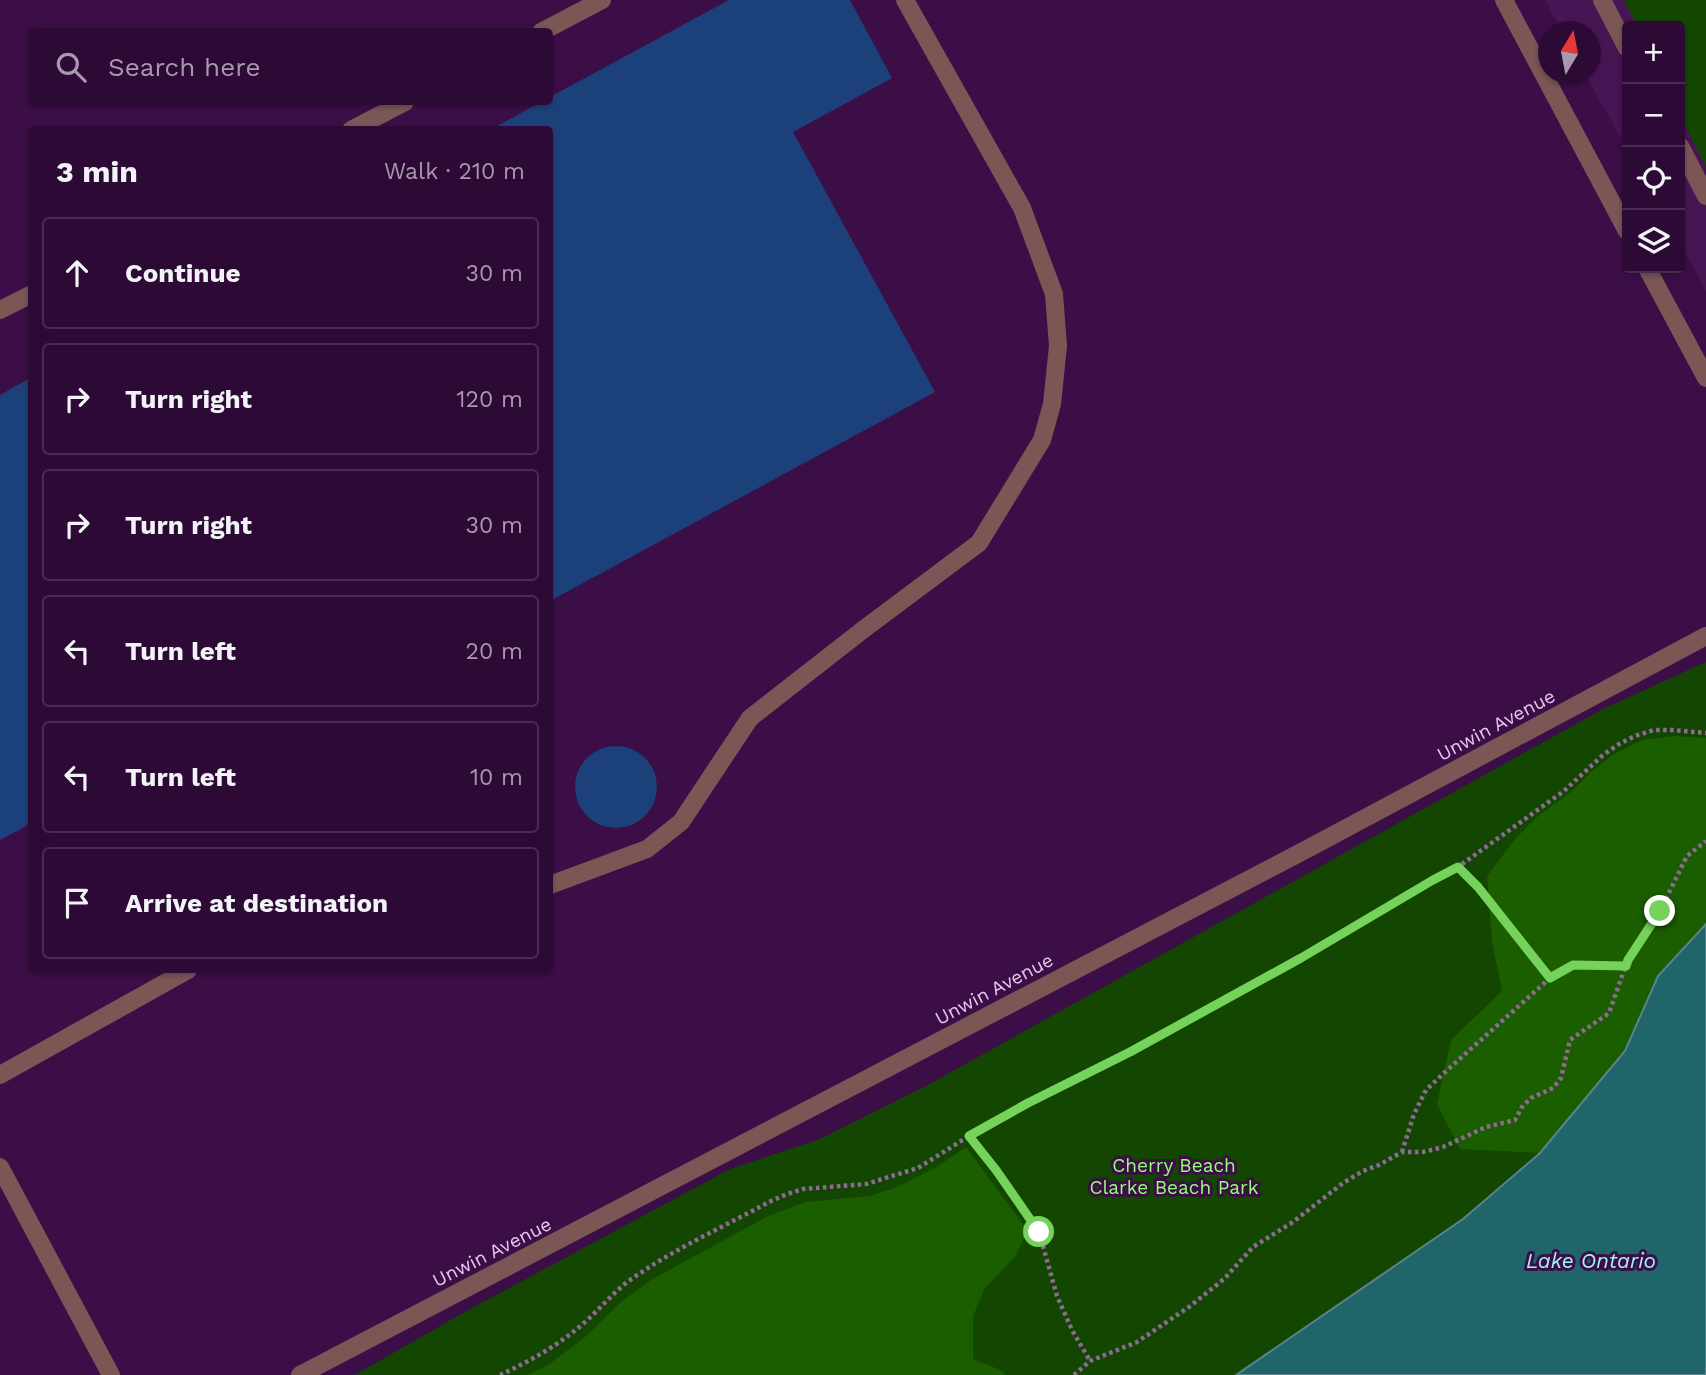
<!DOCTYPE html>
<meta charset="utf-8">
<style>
:root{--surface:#2d0a35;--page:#391841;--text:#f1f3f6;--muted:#a79aad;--line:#482b50}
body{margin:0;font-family:"Work Sans",sans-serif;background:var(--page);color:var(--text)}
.controls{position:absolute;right:21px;top:21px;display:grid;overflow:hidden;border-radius:7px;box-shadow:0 2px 5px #0004}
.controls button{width:63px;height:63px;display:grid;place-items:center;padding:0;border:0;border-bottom:2px solid var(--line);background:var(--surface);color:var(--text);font:35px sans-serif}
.compass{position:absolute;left:1538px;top:21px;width:63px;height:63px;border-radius:50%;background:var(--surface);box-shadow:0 2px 5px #0004;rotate:10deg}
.stop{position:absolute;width:21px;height:21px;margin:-16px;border:5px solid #75d25b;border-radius:50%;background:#fff}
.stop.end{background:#75d25b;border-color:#fff;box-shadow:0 2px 7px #0008}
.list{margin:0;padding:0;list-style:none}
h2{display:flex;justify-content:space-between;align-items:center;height:91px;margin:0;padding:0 28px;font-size:30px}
h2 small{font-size:23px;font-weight:400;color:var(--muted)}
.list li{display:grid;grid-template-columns:46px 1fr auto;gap:21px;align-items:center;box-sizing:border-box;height:112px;margin:0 14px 14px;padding:0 14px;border:2px solid var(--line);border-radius:7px}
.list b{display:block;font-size:26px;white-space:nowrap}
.list em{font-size:23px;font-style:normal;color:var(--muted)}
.icon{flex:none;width:38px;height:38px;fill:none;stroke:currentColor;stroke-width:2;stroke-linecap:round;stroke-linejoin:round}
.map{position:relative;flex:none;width:1706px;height:1375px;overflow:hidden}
.search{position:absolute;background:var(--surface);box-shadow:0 2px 5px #0004;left:28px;top:28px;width:525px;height:77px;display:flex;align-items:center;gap:18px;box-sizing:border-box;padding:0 24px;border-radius:7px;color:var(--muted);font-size:26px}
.panel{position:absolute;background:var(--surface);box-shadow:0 2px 5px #0004;left:28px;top:126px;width:525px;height:847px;border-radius:7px}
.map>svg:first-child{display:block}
.built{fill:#481554}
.green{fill:#134600}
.forest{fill:#1b5e00}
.water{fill:#1f6569;stroke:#5a8390;stroke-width:2}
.building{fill:#1c417a}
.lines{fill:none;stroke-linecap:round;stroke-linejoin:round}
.path{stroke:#8e6a97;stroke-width:4.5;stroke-dasharray:3.5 3.5;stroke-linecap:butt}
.service{stroke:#7a5655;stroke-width:18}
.tertiary{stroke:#7a5655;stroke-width:18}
.route{stroke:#75d25b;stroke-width:9}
.labels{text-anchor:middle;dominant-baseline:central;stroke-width:6;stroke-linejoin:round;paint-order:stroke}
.street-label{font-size:19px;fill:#e3c9ea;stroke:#3c0e47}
.park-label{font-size:19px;fill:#93fe77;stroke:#3c0e47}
.water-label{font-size:21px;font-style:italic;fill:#a1f3f6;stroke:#3c0e47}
</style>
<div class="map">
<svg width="1706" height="1375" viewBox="0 0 1706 1375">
<rect width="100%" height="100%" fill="#3c0e47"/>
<path class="built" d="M 1545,0 L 1706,0 L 1706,291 L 1680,244 L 1680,26 L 1627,26 L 1627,149 L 1585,74 L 1590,74 L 1590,32 L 1562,31 Z"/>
<path class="green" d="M 1624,0 L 1706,0 L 1706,167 L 1680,115 L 1680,26 L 1637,26 Z
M 1706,662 L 1706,924 L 1658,976 L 1625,1051 L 1540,1153 L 1463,1219 L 1236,1375 L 355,1375 L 461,1314 L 730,1169 L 820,1139 L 924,1087 L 1603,709 Z"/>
<path class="forest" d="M 1674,736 L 1706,738 L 1706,924 L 1658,976 L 1625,1051 L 1540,1153 L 1460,1149 L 1437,1104 L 1451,1040 L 1502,991 L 1492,942 L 1487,876 L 1515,839 L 1537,817 L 1572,791 L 1591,772 L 1614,754 L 1642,740 Z
M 966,1147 L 1028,1231 L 1015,1257 L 985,1288 L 973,1316 L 973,1359 L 1003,1371 L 1005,1375 L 527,1375 L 548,1365 L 584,1338 L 622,1301 L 651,1280 L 768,1216 L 805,1202 L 870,1196 L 897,1187 L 935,1168 Z"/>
<path class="water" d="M 1706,924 L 1706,1375 L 1236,1375 L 1463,1219 L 1540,1153 L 1625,1051 L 1658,976 Z"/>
<path class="building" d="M 729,0 L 850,0 L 892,78 L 793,132 L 935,392 L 550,601 L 550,130 L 490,130 L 541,102 L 550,102 L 550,97 Z
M 32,377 L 32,823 L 0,840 L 0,395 Z
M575 787a41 41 0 1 1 82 0a41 41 0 1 1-82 0Z"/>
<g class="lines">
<path class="path" d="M 1458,867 L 1478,887 L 1550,978
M 969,1136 L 996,1170 L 1039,1232 L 1057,1296 L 1072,1330 L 1090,1361
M 1402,1152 L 1414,1114 L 1426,1090 L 1444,1073 L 1550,978 L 1573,965 L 1626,966
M 500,1375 C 530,1361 561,1344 586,1321 C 602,1307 615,1290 633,1278 C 674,1249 725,1226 769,1202 L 787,1194 L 803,1189 L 866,1184 L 918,1168 L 969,1136 L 1028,1103 L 1130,1052 L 1301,958 L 1433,880 L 1458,867 L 1564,791 L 1603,755 L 1619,744 L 1635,736 L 1654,730 L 1673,730 L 1706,733
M 1074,1375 L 1090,1361 L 1137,1342 L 1189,1307 L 1224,1279 L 1253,1247 L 1293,1222 L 1343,1183 L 1363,1171 L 1379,1165 L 1402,1152 L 1423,1152 L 1443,1147 L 1486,1127 L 1515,1120 L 1522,1107 L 1531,1098 L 1553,1088 L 1561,1078 L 1570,1040 L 1609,1013 L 1628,959 L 1660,911 L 1687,856 L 1706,841"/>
<path class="service" d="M 1504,0 L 1627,231
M 1602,0 L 1627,48
M 541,32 L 602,0
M 351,130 L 405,102
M 1680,146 L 1706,196
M 1647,268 L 1706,378
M 0,310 L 32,294
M 550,885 L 647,849 L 681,822 L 750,718 L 864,629 L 979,543 L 1042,440 L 1052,404 L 1058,346 L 1054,294 L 1022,208 L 905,0
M 0,1075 L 188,970
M 0,1167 L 111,1375"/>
<path class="tertiary" d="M 300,1375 L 1309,848 L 1706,636"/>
</g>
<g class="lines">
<path class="route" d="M 1039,1232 L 996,1170 L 969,1136 L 1028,1103 L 1130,1052 L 1301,958 L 1433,880 L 1458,867 L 1478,887 L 1550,978 L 1573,965 L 1626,966 L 1628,960 L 1660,911"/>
</g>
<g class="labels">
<g class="street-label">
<text transform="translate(1496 725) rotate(-28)">Unwin Avenue</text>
<text transform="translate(994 989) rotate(-28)">Unwin Avenue</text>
<text transform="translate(492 1252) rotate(-27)">Unwin Avenue</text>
</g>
<g class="park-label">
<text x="1174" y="1165">Cherry Beach<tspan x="1174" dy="22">Clarke Beach Park</tspan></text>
</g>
<g class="water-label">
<text x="1591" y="1260">Lake Ontario</text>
</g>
</g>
</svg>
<div class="controls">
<button>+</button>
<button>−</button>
<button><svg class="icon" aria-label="locate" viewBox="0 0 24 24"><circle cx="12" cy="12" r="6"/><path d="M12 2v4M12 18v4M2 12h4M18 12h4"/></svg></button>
<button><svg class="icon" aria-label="layers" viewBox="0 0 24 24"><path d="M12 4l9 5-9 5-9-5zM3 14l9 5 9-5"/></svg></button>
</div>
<svg class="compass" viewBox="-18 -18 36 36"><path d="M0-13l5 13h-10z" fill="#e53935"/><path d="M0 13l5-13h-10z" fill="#a79aad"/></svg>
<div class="stop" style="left:1039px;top:1232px"></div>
<div class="stop end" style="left:1660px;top:911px"></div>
<div class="search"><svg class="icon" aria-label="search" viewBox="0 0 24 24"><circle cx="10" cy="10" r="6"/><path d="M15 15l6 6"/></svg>Search here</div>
<section class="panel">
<h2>3 min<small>Walk · 210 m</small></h2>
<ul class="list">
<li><svg class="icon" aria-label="ahead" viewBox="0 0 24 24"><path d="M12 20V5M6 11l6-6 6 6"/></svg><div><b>Continue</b></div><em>30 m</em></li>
<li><svg class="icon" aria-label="right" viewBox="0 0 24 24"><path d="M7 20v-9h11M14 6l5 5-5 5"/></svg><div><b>Turn right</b></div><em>120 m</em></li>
<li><svg class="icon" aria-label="right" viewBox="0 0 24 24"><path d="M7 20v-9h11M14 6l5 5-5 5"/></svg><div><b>Turn right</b></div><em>30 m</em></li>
<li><svg class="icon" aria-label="left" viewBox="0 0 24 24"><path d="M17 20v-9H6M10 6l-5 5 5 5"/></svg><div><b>Turn left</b></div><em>20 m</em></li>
<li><svg class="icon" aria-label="left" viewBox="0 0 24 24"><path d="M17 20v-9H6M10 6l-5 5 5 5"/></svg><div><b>Turn left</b></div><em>10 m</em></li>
<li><svg class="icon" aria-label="arrive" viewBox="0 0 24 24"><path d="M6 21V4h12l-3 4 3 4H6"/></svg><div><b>Arrive at destination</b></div></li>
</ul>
</section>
</div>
